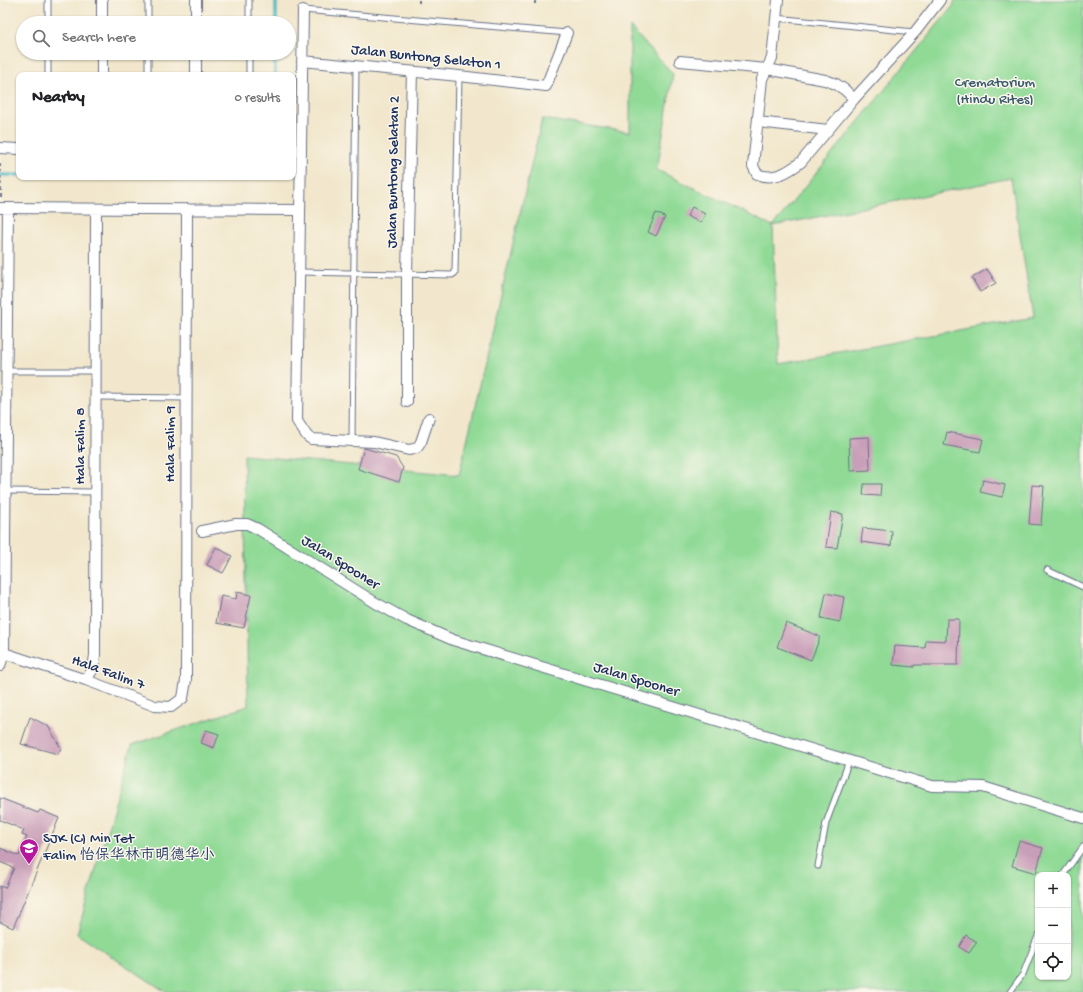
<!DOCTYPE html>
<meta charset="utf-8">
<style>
:root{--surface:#fff;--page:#f2f2f2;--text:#202124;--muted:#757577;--line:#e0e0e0}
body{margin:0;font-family:"Gochi Hand","LXGW WenKai TC",sans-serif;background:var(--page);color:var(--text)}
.controls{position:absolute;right:12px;bottom:12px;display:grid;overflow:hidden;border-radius:8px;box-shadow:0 1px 3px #0004}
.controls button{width:36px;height:36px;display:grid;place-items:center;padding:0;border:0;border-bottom:1px solid var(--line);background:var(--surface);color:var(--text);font:20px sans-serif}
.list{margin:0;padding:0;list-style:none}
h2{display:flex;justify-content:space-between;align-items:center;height:52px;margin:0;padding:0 16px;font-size:17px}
h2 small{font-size:13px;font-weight:400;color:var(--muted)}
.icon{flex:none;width:22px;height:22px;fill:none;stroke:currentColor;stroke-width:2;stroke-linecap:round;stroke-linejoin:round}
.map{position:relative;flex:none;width:1083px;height:992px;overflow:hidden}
.search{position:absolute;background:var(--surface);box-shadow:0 1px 3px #0004;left:16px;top:16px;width:280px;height:44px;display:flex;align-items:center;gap:10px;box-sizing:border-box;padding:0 14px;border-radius:22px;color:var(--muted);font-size:15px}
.panel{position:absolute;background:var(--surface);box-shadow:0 1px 3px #0004;left:16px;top:72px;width:280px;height:108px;border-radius:8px}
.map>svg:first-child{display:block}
.green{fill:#90da96;stroke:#56847a;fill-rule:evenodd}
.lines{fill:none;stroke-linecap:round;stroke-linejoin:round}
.stream{stroke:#4cbac3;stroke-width:3.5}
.building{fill:#c99eb8}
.service-casing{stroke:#666f84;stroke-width:7}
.minor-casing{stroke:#666f84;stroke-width:12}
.path{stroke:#666f84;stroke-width:2;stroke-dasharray:3 3;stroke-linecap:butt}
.service{stroke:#fff;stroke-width:5}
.minor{stroke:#fff;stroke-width:10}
.labels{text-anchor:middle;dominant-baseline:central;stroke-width:3;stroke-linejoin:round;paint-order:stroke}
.street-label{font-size:15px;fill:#1b2f5e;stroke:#fbf7ec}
.park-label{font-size:15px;fill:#385a6c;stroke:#fbf7ec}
.poi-label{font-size:15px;fill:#1b2f5e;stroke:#fbf7ec;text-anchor:start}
</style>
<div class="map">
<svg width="1083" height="992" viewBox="0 0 1083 992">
<rect width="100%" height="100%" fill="#fbf7ec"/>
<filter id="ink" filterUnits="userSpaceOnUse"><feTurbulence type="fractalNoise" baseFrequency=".025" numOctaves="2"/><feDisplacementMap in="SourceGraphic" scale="8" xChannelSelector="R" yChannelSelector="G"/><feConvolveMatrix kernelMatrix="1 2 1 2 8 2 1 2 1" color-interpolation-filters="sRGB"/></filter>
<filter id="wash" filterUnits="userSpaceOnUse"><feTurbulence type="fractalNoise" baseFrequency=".012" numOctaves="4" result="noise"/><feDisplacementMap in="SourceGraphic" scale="16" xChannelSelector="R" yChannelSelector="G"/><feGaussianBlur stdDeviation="0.9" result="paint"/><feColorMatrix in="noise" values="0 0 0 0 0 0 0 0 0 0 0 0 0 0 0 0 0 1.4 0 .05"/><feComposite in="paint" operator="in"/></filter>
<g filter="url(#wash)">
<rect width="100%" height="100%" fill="#f2e7cc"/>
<path class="green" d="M 955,0 L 1083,0 L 1083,992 L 166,992 L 77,934 L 132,745 L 248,706 L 244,455 L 459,475 L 542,119 L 630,132 L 630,27 L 673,74 L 657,170 L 773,226 L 953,6 ZM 1011,178 L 1033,318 L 778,364 L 773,226 ZM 1038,875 L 1068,875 L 1068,977 L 1038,977 Z"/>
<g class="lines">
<path class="stream" d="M 276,23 L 276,0
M 275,75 L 275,53
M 0,175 L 19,175"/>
</g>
<g id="blocks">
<path class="building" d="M 692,207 L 705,214 L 701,223 L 687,216 Z
M 656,213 L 665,217 L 656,236 L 648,232 Z
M 987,269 L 996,283 L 980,292 L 972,278 Z
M 947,432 L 983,439 L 980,452 L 944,445 Z
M 869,437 L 870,470 L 850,471 L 849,438 Z
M 364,448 L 396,457 L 403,468 L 399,482 L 358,469 Z
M 983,480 L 1005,485 L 1002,497 L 980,492 Z
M 864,484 L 881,484 L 880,496 L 863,495 Z
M 1032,485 L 1044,486 L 1041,525 L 1029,524 Z
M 831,512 L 843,514 L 837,548 L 826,547 Z
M 863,528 L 892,531 L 891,546 L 861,542 Z
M 216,547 L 232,556 L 223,573 L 207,565 Z
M 237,592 L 251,595 L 244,628 L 216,623 L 221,596 L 236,599 Z
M 826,593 L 844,597 L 840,622 L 821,618 Z
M 947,619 L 959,619 L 958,665 L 914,665 L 914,667 L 893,665 L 895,646 L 925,648 L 926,640 L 946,641 Z
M 786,623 L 819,636 L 819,640 L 811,660 L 777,647 Z
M 30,717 L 48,726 L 61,748 L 58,754 L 21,744 Z
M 206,730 L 219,734 L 214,748 L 201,743 Z
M 0,798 L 38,813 L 40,810 L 59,818 L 13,928 L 0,922 L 0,886 L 5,888 L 14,868 L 0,862 L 0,848 L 19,856 L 27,837 L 22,835 L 24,830 L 0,820 Z
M 1019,841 L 1043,848 L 1036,873 L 1012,866 Z
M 966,935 L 977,942 L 969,953 L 959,947 Z"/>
</g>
</g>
<g filter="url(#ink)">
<use href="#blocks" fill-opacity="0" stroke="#666f84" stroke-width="1"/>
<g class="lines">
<defs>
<path id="service" d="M 48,0 L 48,23
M 303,10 L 567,33
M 776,18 L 914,32
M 148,23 L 148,0
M 249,23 L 249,0
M 48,53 L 48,75
M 148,75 L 148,53
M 249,75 L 249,53
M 299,272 L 452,275 L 455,273 L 459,76
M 7,371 L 96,371
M 96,397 L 186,398
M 352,441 L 356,66
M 6,491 L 96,492
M 1047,570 L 1083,587
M 818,866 L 826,823 L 849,761
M 1063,875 L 1083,847
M 1010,992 L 1023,974 L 1038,936"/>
<path id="minor" d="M 778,0 L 772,58 L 762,79 L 753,166 L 757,174 C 774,181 788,172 801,162 L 854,99 L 915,32 L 940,0
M 303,10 L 297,421 L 307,436 L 311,439 L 374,442 L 409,450 L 417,448 L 421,442 L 429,418
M 102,23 L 102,0
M 196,23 L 196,0
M 302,61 L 459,76 L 546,86 L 567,33
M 680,61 L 767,69 L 825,80 L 836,84 L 845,90 L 854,99
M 102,75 L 102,53
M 196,75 L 196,53
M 758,122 L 828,130
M 0,148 L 19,149
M 0,208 L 300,210
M 407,402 L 407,274 L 412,72
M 202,531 L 236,524 L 247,524 L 258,529 L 376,603 L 407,620 L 453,640 L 932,786 L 983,787 L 1083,818
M 4,653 L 86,680 L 155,706 L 171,707 L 183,698 L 186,680 L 187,209
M 0,666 L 4,653 L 8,208
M 86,680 L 93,669 L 95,655 L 96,209"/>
</defs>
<use href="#service" class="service-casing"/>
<use href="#minor" class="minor-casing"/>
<path class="path" d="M 419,3 L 419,0
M 535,4 L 535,0
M 0,164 L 1,197"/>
<use href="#service" class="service"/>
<use href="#minor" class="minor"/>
</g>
</g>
<defs>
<symbol id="school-pin" viewBox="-11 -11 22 30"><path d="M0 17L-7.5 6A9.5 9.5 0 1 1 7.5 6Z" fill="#b5179e" stroke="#fbf7ec"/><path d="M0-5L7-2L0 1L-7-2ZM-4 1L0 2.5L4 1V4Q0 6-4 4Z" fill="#fff"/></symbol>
</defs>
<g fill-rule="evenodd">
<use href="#school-pin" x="18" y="837" width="22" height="30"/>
</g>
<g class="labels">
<g class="street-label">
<text transform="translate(426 58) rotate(6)">Jalan Buntong Selaton 1</text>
<text transform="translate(394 172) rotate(-89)">Jalan Buntong Selatan 2</text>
<text transform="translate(171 444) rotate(-90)">Hala Falim 9</text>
<text transform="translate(81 446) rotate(-90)">Hala Falim 8</text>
<text transform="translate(340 563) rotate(32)">Jalan Spooner</text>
<text transform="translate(108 673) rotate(20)">Hala Falim 7</text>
<text transform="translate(636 680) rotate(17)">Jalan Spooner</text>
</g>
<g class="park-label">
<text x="995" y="83">Crematorium<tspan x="995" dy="17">(Hindu Rites)</tspan></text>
</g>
<g class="poi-label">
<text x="43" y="839">SJK (C) Min Tet<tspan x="43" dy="17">Falim 怡保华林市明德华小</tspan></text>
</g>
</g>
</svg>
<div class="controls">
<button>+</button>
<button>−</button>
<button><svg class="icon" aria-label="locate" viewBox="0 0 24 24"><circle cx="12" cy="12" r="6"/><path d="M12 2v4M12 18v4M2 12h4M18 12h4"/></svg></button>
</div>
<div class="search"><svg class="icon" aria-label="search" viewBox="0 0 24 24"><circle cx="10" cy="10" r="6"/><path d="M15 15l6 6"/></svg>Search here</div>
<section class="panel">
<h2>Nearby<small>0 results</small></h2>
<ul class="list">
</ul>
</section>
</div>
